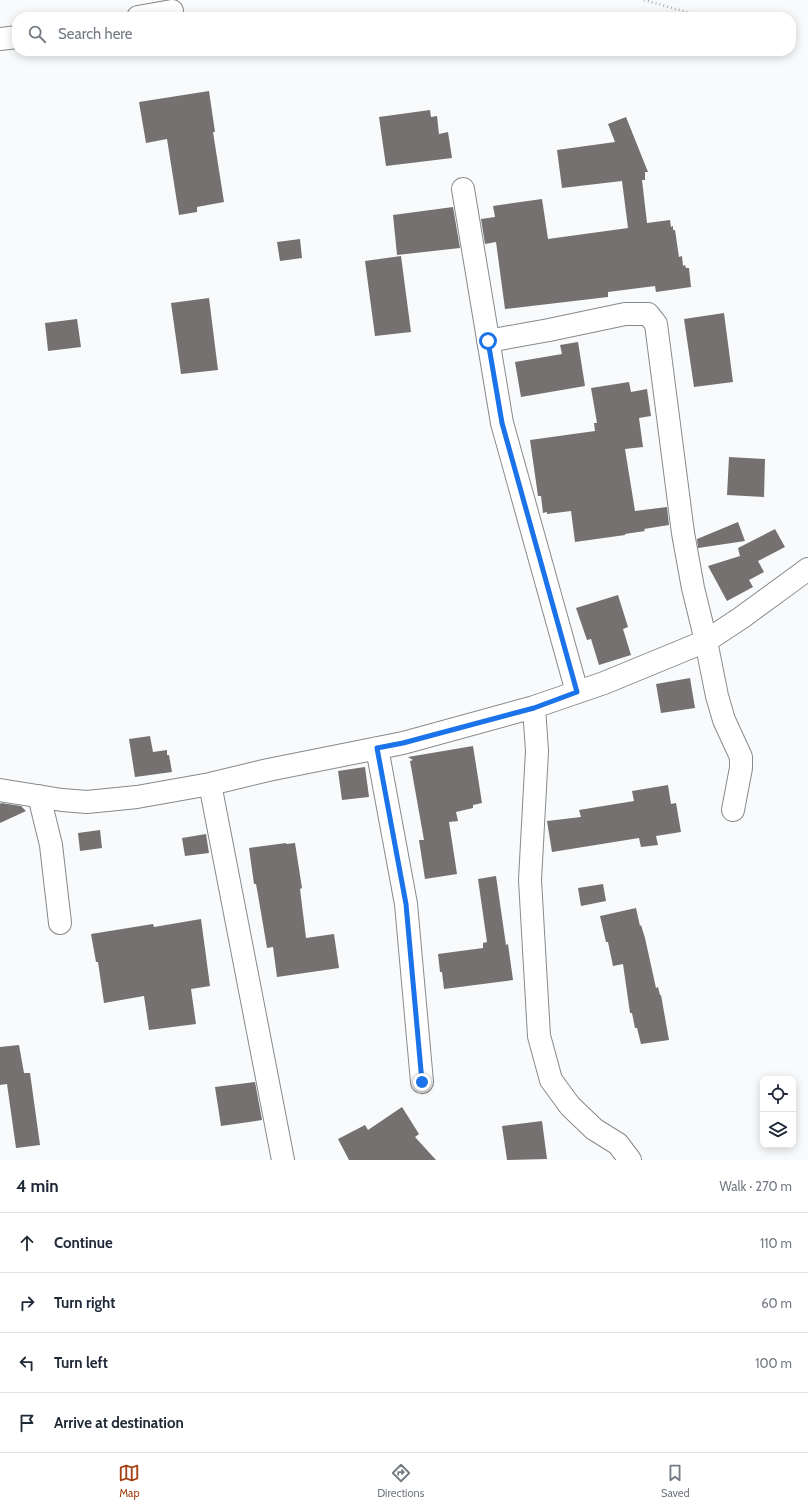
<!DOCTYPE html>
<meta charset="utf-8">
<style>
:root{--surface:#fff;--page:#f2f2f3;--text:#1f2937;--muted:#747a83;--line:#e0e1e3;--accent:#a43f0f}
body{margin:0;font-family:Cabin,sans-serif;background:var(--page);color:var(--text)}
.controls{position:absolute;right:12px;bottom:12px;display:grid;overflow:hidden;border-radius:8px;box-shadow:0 2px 10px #0003}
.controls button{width:36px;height:36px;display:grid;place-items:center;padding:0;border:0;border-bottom:1px solid var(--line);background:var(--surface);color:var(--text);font:20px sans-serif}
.stop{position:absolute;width:12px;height:12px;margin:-9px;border:3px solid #1a73e8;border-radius:50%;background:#fff}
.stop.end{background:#1a73e8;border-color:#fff;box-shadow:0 1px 4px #0008}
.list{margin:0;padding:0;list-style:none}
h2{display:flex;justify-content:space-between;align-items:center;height:52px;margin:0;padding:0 16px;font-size:17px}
h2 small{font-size:13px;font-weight:400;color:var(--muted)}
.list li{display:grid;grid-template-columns:26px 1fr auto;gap:12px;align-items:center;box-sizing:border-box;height:60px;padding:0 16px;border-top:1px solid var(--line)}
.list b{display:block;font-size:15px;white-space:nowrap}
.list em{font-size:13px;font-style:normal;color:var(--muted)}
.icon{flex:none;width:22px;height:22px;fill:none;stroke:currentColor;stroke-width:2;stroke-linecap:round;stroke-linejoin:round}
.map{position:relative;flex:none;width:808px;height:1160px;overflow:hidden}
.search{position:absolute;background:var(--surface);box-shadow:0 2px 10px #0003;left:12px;right:12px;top:12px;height:44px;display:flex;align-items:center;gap:10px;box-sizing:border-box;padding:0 14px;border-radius:16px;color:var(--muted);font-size:15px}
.sheet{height:292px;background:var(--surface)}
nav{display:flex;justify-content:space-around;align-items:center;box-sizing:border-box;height:56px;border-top:1px solid var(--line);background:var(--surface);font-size:11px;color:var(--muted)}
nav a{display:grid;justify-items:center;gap:2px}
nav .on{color:var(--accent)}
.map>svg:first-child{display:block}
.building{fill:#747170}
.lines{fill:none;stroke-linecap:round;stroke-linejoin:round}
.minor-casing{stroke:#87898b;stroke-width:24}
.path{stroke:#afb0b2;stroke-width:2.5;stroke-dasharray:1 3;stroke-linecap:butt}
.minor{stroke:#fff;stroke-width:22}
.route{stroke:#1a73e8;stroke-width:5}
</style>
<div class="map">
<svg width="808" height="1160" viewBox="0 0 808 1160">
<rect width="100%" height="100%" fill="#f8fafc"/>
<path class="building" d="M 209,91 L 215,132 L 213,132 L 224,202 L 197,207 L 197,212 L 179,215 L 167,139 L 146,143 L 139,102 Z
M 430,110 L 431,117 L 437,116 L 439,134 L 448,132 L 452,158 L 386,166 L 379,117 Z
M 626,117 L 648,172 L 645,172 L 645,180 L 642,180 L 647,223 L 670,220 L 671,227 L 673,226 L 673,230 L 675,230 L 679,257 L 682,256 L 683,266 L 685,265 L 686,268 L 689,268 L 691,287 L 656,292 L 655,286 L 608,292 L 608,297 L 505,309 L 496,242 L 485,244 L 481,219 L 495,217 L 493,206 L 542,199 L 548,239 L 628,228 L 622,181 L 562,188 L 557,150 L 615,142 L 608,124 Z
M 453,207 L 460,248 L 397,255 L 393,215 Z
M 300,239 L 302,258 L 280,261 L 277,242 Z
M 401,256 L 411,332 L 375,336 L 365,261 Z
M 209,298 L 218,370 L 181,374 L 171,303 Z
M 724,313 L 733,382 L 694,387 L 684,319 Z
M 77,319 L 81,347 L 48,351 L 45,323 Z
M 578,342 L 585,386 L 521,397 L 515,362 L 562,354 L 560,345 Z
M 629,382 L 631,392 L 647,389 L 651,416 L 639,418 L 643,447 L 625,449 L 635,511 L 667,507 L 669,525 L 644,529 L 645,531 L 625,534 L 625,535 L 575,542 L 571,511 L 547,514 L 547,512 L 543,513 L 541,496 L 538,496 L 530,440 L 595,431 L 594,423 L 597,423 L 591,388 Z
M 729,457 L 765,459 L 764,497 L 727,495 Z
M 738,522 L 745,541 L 698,548 L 697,539 Z
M 775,529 L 785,547 L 758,561 L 764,572 L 749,580 L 753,587 L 727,601 L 708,566 L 740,556 L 738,548 Z
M 618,595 L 628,627 L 623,629 L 631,655 L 599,665 L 591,639 L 587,640 L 576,608 Z
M 690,678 L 695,708 L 661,713 L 656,684 Z
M 150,736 L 153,752 L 167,750 L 167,755 L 169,755 L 172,772 L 135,777 L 129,739 Z
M 473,746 L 482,803 L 473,805 L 473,808 L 456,812 L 458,821 L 449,822 L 457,874 L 425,879 L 419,840 L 424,840 L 410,761 L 413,760 L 408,757 Z
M 365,767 L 369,797 L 342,800 L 338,771 Z
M 668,785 L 671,804 L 676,803 L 681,832 L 656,836 L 658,845 L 641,847 L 639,838 L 552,852 L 547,821 L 581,817 L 579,810 L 634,801 L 632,791 Z
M 1,803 L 21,806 L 26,811 L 0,823 L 0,804 Z
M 100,830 L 102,848 L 80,851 L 78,833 Z
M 206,834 L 209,853 L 185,856 L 182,838 Z
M 286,843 L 286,844 L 295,843 L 302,888 L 300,889 L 306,938 L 334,934 L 339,968 L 277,977 L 273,947 L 267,948 L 258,895 L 256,884 L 254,884 L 249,848 Z
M 496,876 L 506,945 L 508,944 L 513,980 L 444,989 L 442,972 L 440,972 L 438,954 L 483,948 L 483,943 L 487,942 L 478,879 Z
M 603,884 L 606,901 L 581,906 L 578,888 Z
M 636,908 L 640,926 L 641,925 L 645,938 L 656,988 L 658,987 L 660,995 L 661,995 L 669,1040 L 641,1044 L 637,1028 L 635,1028 L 632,1013 L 630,1013 L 623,964 L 613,966 L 608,942 L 606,942 L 600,916 Z
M 201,919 L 210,986 L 191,989 L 196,1024 L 149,1030 L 144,996 L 104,1003 L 98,962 L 96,962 L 91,934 L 153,924 L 154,927 Z
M 19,1045 L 24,1073 L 30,1073 L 40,1145 L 16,1148 L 7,1084 L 0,1085 L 0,1047 Z
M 255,1082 L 262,1120 L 221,1126 L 215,1087 Z
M 402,1107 L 419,1134 L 415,1137 L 436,1160 L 349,1160 L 338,1139 L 365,1125 L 368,1130 Z
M 542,1121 L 547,1159 L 507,1160 L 502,1126 Z"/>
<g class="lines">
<defs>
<path id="minor" d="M 138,17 L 172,11
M 0,39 L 17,37
M 463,189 L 502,423 L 577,692
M 488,341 L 549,330 L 625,314 L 648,314 L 656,324 L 683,533 L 693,588 L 706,641 L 717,696 L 724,720 L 741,757 L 741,768 L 733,810
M 534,707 L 537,751 L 530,880 L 539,1036 L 551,1080 L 570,1106 L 594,1129 L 618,1144 L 630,1160
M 377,748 L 406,904 L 422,1082
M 210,784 L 283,1160
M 0,790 L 62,800 L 87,802 L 137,797 L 210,784 L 268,770 L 403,743 L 534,707 L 604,683 L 706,641 L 741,618 L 808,569
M 39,796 L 51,845 L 60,923"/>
</defs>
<use href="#minor" class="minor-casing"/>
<path class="path" d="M 644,0 L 697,15"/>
<use href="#minor" class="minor"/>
</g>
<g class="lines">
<path class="route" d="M 422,1082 L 406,904 L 377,748 L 403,743 L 534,708 L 577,692 L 502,423 L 488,341"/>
</g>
</svg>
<div class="controls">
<button><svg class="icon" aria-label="locate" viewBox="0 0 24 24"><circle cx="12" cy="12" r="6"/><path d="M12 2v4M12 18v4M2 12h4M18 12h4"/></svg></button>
<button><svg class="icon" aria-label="layers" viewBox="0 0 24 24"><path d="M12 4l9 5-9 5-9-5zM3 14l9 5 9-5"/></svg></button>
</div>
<div class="stop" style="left:488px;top:341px"></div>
<div class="stop end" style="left:422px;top:1082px"></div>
<div class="search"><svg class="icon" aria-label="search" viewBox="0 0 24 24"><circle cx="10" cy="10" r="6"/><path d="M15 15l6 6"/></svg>Search here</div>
</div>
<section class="sheet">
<h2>4 min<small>Walk · 270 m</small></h2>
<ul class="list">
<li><svg class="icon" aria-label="ahead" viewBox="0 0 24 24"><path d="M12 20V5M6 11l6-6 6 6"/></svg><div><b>Continue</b></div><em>110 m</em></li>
<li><svg class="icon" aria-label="right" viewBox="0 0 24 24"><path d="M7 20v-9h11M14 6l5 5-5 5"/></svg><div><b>Turn right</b></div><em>60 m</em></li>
<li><svg class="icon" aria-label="left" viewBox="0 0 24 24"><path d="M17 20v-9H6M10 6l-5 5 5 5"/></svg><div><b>Turn left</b></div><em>100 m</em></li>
<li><svg class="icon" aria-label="arrive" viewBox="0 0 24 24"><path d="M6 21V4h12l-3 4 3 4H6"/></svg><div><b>Arrive at destination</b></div></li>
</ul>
</section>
<nav>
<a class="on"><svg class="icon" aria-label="map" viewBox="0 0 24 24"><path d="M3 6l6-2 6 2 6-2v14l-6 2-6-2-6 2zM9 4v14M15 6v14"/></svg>Map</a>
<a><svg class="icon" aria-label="directions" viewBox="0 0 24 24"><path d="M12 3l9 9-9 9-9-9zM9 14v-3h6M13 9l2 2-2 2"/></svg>Directions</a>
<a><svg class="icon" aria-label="saved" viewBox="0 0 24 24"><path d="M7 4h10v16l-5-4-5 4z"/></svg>Saved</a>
</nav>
